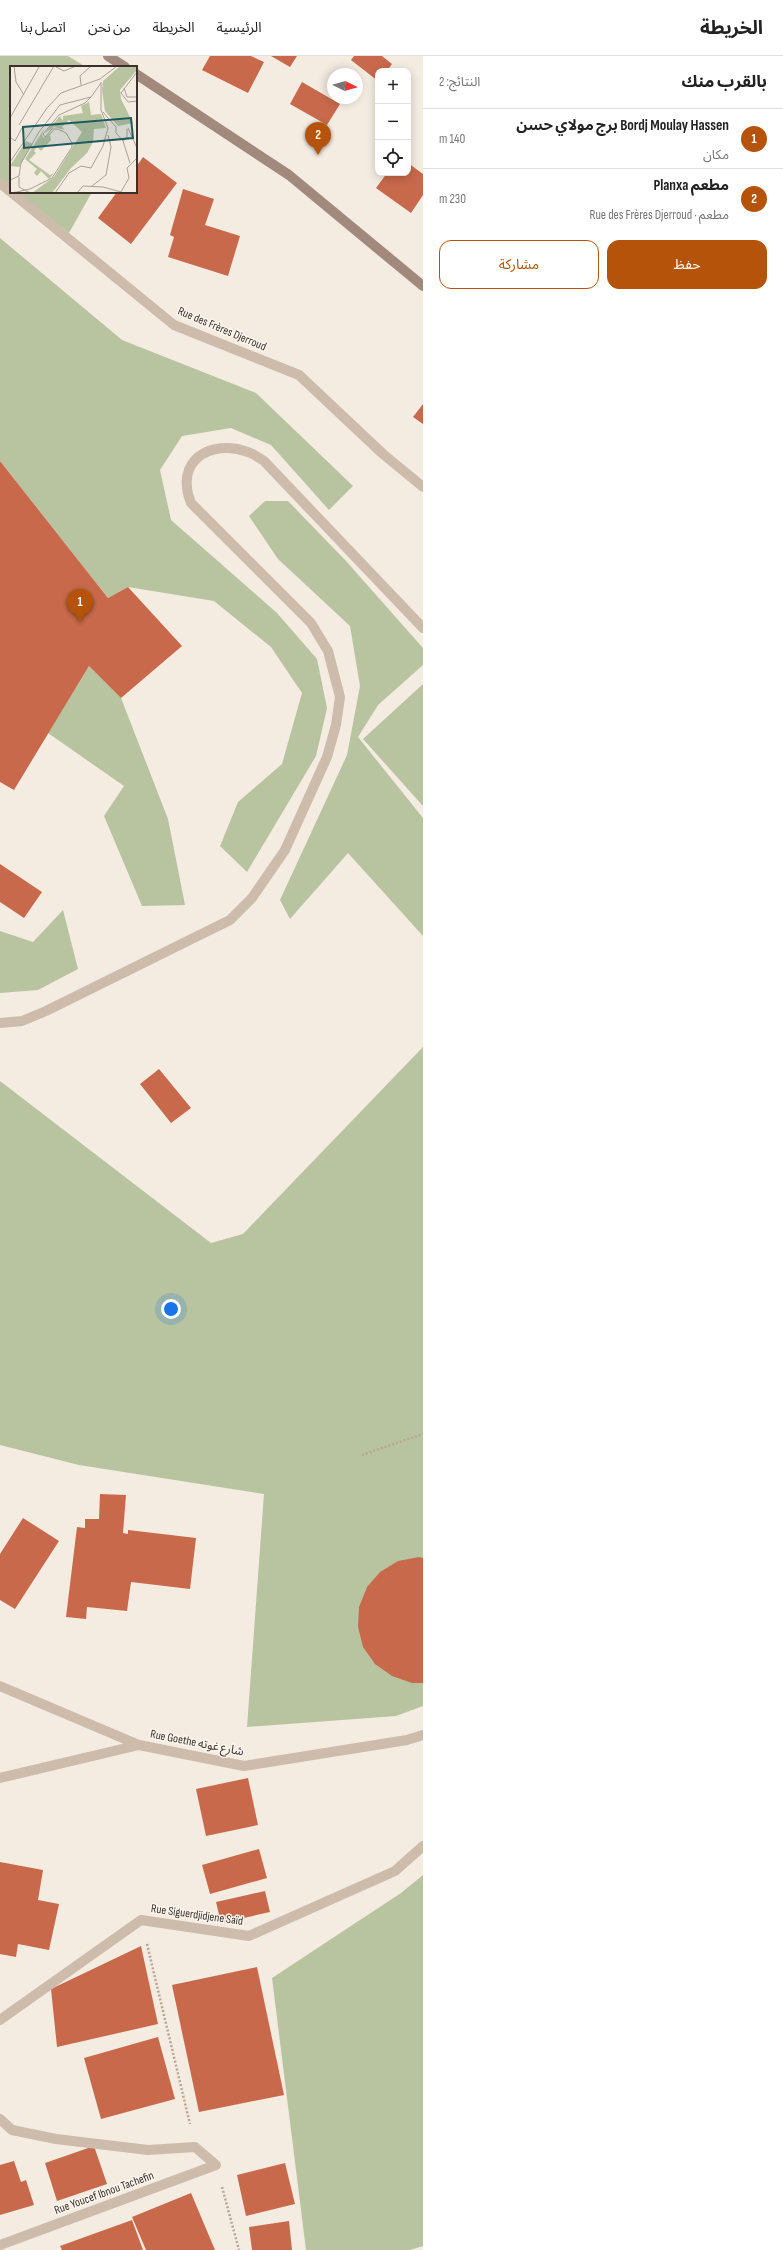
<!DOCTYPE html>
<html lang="ar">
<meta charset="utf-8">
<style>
:root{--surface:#fff;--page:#f2f2f2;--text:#222;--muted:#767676;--line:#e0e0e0;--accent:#b45309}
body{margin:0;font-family:"Sofia Sans Condensed","Noto Sans Arabic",sans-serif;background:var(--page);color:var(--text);direction:rtl}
.controls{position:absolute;right:12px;top:12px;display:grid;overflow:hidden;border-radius:8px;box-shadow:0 2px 10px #0003}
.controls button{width:36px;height:36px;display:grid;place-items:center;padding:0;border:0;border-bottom:1px solid var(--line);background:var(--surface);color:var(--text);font:20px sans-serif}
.compass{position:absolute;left:327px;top:12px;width:36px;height:36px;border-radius:50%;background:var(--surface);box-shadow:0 2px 10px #0003;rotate:95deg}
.you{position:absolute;left:171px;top:1253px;width:14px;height:14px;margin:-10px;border:3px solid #fff;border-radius:50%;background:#1a73e8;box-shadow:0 0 0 6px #1a73e833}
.badge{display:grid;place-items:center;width:26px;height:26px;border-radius:50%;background:var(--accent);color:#fff;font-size:13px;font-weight:700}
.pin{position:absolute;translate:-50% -33px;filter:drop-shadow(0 1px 2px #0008)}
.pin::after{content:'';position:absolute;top:21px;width:14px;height:12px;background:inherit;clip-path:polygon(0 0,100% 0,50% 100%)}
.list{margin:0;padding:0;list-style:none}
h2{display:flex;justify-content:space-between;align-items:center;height:52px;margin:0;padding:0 16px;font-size:17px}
h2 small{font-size:13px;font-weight:400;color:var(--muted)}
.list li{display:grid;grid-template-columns:26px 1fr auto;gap:12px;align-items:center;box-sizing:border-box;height:60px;padding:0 16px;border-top:1px solid var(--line)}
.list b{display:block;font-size:15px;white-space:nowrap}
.list p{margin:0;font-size:13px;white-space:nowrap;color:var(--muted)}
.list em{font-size:13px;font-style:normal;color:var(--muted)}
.actions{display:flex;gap:8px;padding:12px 16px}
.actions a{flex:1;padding:9px 0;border:1px solid var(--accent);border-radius:12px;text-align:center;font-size:14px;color:var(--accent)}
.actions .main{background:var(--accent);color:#fff}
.icon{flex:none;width:22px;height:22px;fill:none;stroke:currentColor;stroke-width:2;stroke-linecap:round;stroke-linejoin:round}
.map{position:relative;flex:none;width:423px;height:2194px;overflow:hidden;direction:ltr}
header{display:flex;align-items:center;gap:24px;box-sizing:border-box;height:56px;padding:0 20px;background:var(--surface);border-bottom:1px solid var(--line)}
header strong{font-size:19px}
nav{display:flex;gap:22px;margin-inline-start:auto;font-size:14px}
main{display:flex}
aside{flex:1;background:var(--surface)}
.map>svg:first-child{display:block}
.green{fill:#b8c4a0}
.building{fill:#c8694b}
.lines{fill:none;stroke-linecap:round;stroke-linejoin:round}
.path{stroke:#b9a596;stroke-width:2.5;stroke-dasharray:2 2;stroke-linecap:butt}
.street{stroke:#cdbbac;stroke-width:10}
.secondary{stroke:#a18a7d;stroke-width:10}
.labels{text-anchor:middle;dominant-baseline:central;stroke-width:3;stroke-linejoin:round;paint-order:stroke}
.street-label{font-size:12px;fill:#3b302b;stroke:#fbf5ee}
.inset-road{fill:none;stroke:#aaa098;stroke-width:1}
.view{fill:#1f5a5e;fill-opacity:0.15;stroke:#1f5a5e;stroke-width:2}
.inset-edge{fill:none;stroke:#3b302b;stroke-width:2}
</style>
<header>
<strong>الخريطة</strong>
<nav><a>الرئيسية</a><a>الخريطة</a><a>من نحن</a><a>اتصل بنا</a></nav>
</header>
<main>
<aside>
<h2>بالقرب منك<small>النتائج: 2</small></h2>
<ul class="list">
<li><span class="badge">1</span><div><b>Bordj Moulay Hassen برج مولاي حسن</b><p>مكان</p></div><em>140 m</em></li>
<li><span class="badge">2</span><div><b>مطعم Planxa</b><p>مطعم · Rue des Frères Djerroud</p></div><em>230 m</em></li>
</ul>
<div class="actions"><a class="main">حفظ</a><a>مشاركة</a></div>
</aside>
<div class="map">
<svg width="423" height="2194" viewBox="0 0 423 2194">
<rect width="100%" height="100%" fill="#f4ebe1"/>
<path class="green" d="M 0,0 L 68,0 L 86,11 L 11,11 L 11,132 L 0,123 Z
M 17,136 L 92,136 L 69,177 Z
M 0,182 L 122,284 L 256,337 L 353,430 L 329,454 L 271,389 L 231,372 L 182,380 L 160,414 L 171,464 L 277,557 L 317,603 L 327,652 L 316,700 L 247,816 L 220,790 L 238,746 L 282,708 L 302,637 L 271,591 L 214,545 L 128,531 L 108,542 L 0,405 Z
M 265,445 L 288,445 L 346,505 L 423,592 L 423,609 L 378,649 L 358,681 L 423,762 L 423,880 L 348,797 L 290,863 L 280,844 L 347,699 L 360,630 L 350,570 L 278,503 L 249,460 Z
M 89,610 L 121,642 L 168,763 L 185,849 L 142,850 L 104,760 L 124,730 L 48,677 Z
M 423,628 L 423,750 L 363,683 Z
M 63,854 L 78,913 L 38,934 L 0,937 L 0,875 L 33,886 Z
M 423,991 L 423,1650 L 396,1660 L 247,1671 L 264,1438 L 79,1409 L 0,1389 L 0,1025 L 211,1187 L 243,1178 Z
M 423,1819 L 423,2190 L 410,2194 L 306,2194 L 272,1922 L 401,1837 Z"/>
<path class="building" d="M 210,0 L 251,0 L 264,6 L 248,37 L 202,14 Z
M 271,0 L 297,0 L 290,11 Z
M 354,0 L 382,0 L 392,8 L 387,15 L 378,15 L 378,25 L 351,4 Z
M 302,26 L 340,48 L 327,69 L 290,48 Z
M 143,101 L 177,127 L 131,188 L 98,162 L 117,136 L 136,136 L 136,111 Z
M 408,107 L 423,118 L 423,139 L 411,157 L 376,132 L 387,117 L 408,117 Z
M 183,133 L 214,143 L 205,169 L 240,180 L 228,220 L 168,201 L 174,181 L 170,179 Z
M 423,348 L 423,368 L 413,361 Z
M 0,405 L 108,542 L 128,531 L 182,590 L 121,642 L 89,610 L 14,734 L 0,726 Z
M 0,808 L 42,836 L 24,862 L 0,846 Z
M 159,1013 L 191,1052 L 171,1067 L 140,1028 Z
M 100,1438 L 126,1439 L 123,1477 L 128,1478 L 128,1474 L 196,1482 L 190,1533 L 131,1526 L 127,1555 L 87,1551 L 86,1563 L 66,1561 L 77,1471 L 85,1472 L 85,1463 L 99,1463 Z
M 23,1462 L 59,1485 L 15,1553 L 0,1544 L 0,1498 Z
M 419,1501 L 423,1502 L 423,1627 L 412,1627 L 392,1620 L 375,1608 L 363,1591 L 358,1571 L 359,1551 L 367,1531 L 380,1516 L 398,1505 Z
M 248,1722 L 258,1769 L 206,1780 L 196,1733 Z
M 259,1793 L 267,1822 L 210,1838 L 202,1809 Z
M 0,1806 L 43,1814 L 38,1844 L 59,1848 L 49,1894 L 18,1888 L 16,1901 L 0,1898 Z
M 265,1835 L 270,1856 L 221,1867 L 216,1846 Z
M 141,1890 L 158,1968 L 57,1991 L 51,1933 Z
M 257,1911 L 284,2039 L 199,2056 L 172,1929 Z
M 158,1981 L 175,2043 L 101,2063 L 84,2002 Z
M 94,2090 L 107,2128 L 57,2145 L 45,2107 Z
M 14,2105 L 21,2126 L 26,2124 L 34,2149 L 0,2159 L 0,2109 Z
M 285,2107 L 295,2148 L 246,2160 L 237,2119 Z
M 191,2137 L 215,2194 L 146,2194 L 132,2161 Z
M 132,2164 L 143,2194 L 62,2194 L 60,2190 Z
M 289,2165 L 292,2194 L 252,2194 L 249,2171 Z"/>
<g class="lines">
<path class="path" d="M 362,1399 L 423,1378
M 147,1888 L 190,2068
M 222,2131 L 239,2194"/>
<path class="street" d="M 0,127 L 174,269 L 299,319 L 383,398 L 423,431
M 0,967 L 22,965 L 46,955 L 230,864 L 252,842 L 285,794 L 327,701 L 336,669 L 340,641 L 328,595 L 311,567 L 191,447 C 174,405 210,382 248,396 C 254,398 259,402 264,405 L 423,572
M 0,1630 L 139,1689 L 244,1710 L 407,1684 L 423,1679
M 0,1722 L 139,1689
M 0,1964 L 141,1864 L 249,1880 L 395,1815 L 423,1790
M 0,2063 L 12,2074 L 56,2083 L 148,2094 L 195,2091 L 216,2109 L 0,2189"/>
<path class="secondary" d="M 108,0 L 125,11
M 136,18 L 289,119 L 423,230"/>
</g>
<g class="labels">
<g class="street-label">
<text transform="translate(222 273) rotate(23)">Rue des Frères Djerroud</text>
<text transform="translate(197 1687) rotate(11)">Rue Goethe شارع غوته</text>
<text transform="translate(197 1859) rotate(8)">Rue Siguerdjidjene Saïd</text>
<text transform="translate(104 2137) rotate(-20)">Rue Youcef Ibnou Tachefin</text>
</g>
</g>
<g transform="translate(10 10)">
<rect width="127" height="127" fill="#f4ebe1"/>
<path d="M 110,0 L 127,0 L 127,4 L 110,24 L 111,33 L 123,57 L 108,60 L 95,45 L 92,24 L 93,15 ZM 79,36 L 81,49 L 91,48 L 96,62 L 84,63 L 83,76 L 77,87 L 61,102 L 42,127 L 22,127 L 44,111 L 72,66 L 59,54 L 52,61 L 55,64 L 44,61 L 35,67 L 42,58 L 46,61 L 43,58 L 50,50 L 53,55 L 53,50 L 73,47 L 71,40 ZM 34,63 L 32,69 L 34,72 L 43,64 L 54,66 L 44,64 L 40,69 L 41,74 L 31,85 L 27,81 L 24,85 L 26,87 L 19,94 L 40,109 L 44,107 L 39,113 L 31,105 L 27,110 L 24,107 L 27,103 L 15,93 ZM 16,75 L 23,78 L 9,101 L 0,100 Z" fill="#b8c4a0"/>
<path class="inset-road" d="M 4,0 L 6,16 L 14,29M 46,1 L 54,5 L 66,0M 127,6 L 111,27 L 118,36 L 127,35M 71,19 L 70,10 L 81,0M 114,22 L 117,31 L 127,31M 93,46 L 106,61 L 106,67 L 113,75 L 120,97M 0,52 L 29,1M 9,59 L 44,0M 118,62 L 127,82M 0,65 L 0,71 L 5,75 L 12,62M 113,75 L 117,72 L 117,63M 0,96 L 37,42 L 51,27 L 90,13 L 107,0M 9,111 L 9,121 L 20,127M 0,114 L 9,110 L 11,97 L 29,66 L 50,39 L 81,31 L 91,17M 82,120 L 96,109 L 101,81 L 98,69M 2,127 L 20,123 L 42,112 L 62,81 L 62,77 L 56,67 L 48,63 L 42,63 L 35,71 L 33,68 L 49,49 L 75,37 L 81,31M 45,127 L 59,107 L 71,100 L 81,102 L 93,80 L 98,62 L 91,44 L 91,16M 67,127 L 73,120 L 93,121 L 111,126 L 119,112 L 117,102 L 127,92"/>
<path class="view" d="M 121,52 L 123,72 L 14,82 L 13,61 Z"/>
<rect width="127" height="127" class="inset-edge"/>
</g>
</svg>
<div class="controls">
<button>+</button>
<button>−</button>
<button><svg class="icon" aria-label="locate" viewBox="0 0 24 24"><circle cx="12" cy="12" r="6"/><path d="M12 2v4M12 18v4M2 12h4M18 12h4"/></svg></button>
</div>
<svg class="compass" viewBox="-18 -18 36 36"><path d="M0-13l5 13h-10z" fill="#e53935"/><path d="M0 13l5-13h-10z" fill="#767676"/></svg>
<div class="you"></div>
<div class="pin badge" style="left:80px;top:566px">1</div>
<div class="pin badge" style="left:318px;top:99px">2</div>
</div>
</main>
